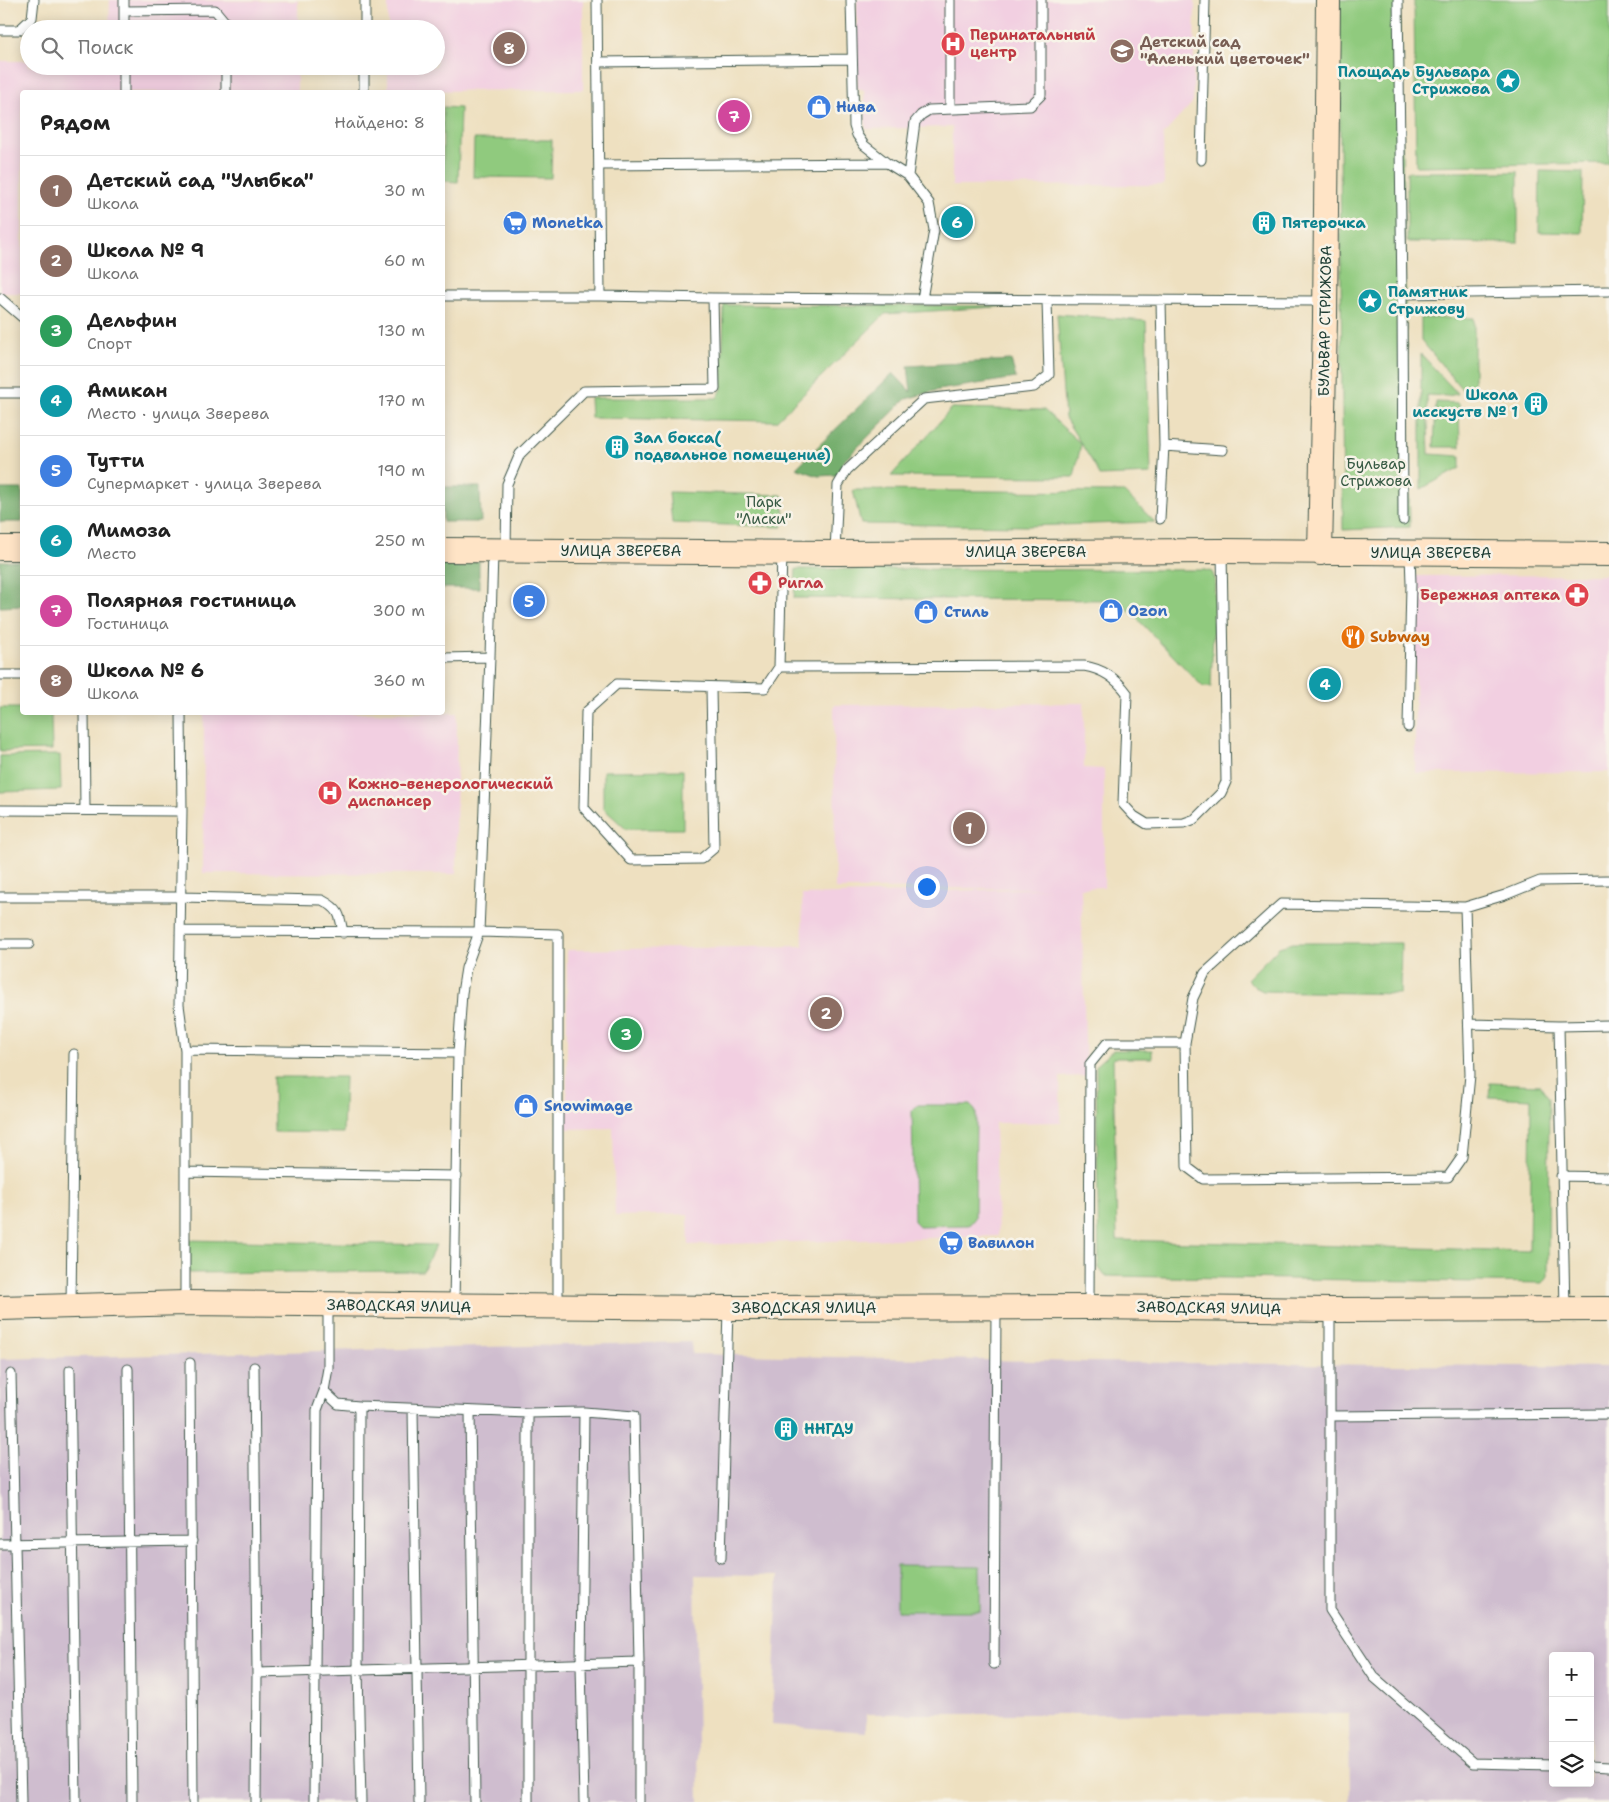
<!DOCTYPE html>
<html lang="ru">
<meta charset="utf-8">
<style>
:root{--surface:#fff;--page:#f6f6f6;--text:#222;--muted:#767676;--line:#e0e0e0;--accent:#db2777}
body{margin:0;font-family:"Shantell Sans",sans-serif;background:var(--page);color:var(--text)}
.controls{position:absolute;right:15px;bottom:15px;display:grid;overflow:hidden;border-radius:5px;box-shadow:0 2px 12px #0003}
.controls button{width:45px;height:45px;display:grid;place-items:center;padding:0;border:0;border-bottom:1px solid var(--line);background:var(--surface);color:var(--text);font:25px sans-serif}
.you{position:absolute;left:926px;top:886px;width:18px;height:18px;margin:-12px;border:4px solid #fff;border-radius:50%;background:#1a73e8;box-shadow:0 0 0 8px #1a73e833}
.badge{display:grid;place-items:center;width:32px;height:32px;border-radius:50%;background:var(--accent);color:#fff;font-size:16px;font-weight:700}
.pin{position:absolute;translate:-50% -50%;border:2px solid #fff;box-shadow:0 1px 5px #0006}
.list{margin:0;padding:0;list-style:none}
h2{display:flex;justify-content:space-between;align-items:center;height:65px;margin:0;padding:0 20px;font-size:21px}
h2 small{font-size:16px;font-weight:400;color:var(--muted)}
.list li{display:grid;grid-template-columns:32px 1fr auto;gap:15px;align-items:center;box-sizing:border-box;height:70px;padding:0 20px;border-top:1px solid var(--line)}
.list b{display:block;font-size:19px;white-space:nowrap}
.list p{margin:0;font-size:16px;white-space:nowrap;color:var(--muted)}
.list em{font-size:16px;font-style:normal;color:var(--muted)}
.icon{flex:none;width:28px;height:28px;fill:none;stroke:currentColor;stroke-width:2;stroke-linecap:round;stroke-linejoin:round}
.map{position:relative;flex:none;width:1609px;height:1802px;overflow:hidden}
.search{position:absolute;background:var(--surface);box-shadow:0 2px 12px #0003;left:20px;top:20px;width:425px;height:55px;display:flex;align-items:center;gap:12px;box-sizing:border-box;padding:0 18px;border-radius:28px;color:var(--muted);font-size:19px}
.panel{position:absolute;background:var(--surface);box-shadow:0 2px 12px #0003;left:20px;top:90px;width:425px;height:625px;border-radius:5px}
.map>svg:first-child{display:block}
.built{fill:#f2cfe1}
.industrial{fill:#cfbdcf;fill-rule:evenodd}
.green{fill:#90ca7e;stroke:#588459}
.forest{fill:#74ae6d;stroke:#4a7650}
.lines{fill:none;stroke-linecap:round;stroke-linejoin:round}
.lane-casing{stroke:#3e5549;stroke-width:11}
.secondary-casing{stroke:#3e5549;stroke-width:26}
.lane{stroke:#fff;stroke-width:9}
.secondary{stroke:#ffe4c6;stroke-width:24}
.labels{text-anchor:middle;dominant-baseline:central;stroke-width:5;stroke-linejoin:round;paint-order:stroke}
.health-label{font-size:15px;font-weight:bold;fill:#be3a42;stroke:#f7f3e8;text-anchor:start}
.education-label{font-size:15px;font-weight:bold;fill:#785e54;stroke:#f7f3e8;text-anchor:start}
.culture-label{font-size:15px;font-weight:bold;fill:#0d838f;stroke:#f7f3e8;text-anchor:start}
.shop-label{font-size:15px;font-weight:bold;fill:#366cbe;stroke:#f7f3e8;text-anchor:start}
.street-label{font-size:15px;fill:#1f3d34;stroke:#f7f3e8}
.park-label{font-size:15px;fill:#365943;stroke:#f7f3e8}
.food-label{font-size:15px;font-weight:bold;fill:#c56008;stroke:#f7f3e8;text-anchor:start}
</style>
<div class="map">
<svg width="1609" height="1802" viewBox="0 0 1609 1802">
<rect width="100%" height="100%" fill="#f7f3e8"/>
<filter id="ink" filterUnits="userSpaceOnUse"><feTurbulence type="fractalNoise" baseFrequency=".02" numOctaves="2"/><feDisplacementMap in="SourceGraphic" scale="10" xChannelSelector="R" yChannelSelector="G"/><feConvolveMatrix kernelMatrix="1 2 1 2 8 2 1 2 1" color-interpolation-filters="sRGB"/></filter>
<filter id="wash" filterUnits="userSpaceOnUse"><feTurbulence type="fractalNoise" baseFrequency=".0096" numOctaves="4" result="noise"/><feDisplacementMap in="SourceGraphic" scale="20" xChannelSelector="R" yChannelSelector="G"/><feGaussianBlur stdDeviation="1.12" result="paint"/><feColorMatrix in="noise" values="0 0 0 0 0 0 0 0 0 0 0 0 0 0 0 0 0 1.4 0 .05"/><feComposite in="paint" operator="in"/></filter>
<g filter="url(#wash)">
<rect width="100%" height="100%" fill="#eee0c0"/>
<path class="built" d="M 110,0 L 298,1 L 298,29 L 109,29 Z
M 388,0 L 583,0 L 583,90 L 388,91 L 388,66 L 436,66 L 436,29 L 388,29 Z
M 857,0 L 1195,0 L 1193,102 L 1163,135 L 1164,185 L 952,186 L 952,127 L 866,129 L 864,90 L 857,88 Z
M 0,61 L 29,61 L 29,66 L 297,66 L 297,92 L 22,92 L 22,293 L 0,293 Z
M 1609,575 L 1609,772 L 1415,773 L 1415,576 Z
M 1084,703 L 1084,768 L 1104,769 L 1104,887 L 1081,888 L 1086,1076 L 1060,1077 L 1061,1122 L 995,1123 L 998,1236 L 689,1245 L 688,1214 L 615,1216 L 613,1128 L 567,1129 L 567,950 L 803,946 L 802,895 L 1051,888 L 835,889 L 834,705 Z
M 204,713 L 457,713 L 456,874 L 203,873 Z"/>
<path class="industrial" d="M 691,1342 L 692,1354 L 1084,1362 L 1609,1367 L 1609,1802 L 1350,1802 L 1349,1714 L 866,1714 L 866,1732 L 772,1725 L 778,1576 L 695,1575 L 699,1802 L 0,1802 L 0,1359 ZM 1553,1656 L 1590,1656 L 1590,1783 L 1553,1783 Z"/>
<path class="green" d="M 1339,0 L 1399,0 L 1410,527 L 1343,530 Z
M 1414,0 L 1609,0 L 1609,163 L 1416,166 Z
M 443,107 L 460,108 L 458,182 L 443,181 Z
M 474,139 L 552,140 L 551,178 L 473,177 Z
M 1540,171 L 1583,172 L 1582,233 L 1539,232 Z
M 1407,172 L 1518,172 L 1518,243 L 1407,242 Z
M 724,305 L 1011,306 L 885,314 L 776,421 L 591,418 L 590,398 L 717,398 L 722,389 Z
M 1057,314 L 1146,321 L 1151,474 L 1099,476 L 1095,466 L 1065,418 Z
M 1421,318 L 1474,318 L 1474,394 L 1465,393 L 1421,340 Z
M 1421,354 L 1458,394 L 1447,396 L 1427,395 L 1429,454 L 1460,456 L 1460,468 L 1421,489 Z
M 1436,402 L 1459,403 L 1460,447 L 1434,447 Z
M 952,408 L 1044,410 L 1081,444 L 1074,477 L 891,476 Z
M 853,490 L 1124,492 L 1155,522 L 1027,526 L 861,524 Z
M 669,492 L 782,495 L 785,521 L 782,527 L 672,523 Z
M 796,569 L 1205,570 L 1212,572 L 1215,579 L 1211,687 L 1203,687 L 1119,600 L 794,598 Z
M 0,708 L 22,708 L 22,712 L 51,713 L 52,750 L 0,751 Z
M 60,755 L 61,790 L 0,792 L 0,756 Z
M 683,770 L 683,829 L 626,829 L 603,808 L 603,771 Z
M 1293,943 L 1401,943 L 1400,994 L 1263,991 L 1255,987 L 1247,979 L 1279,947 Z
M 1113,1050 L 1152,1050 L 1152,1058 L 1113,1058 L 1117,1240 L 1529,1251 L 1531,1099 L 1489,1097 L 1490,1083 L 1540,1085 L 1549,1098 L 1548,1276 L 1543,1283 L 1105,1276 L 1099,1268 L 1096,1065 Z
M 273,1077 L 345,1077 L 343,1133 L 274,1132 Z
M 918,1105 L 971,1105 L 976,1112 L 975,1218 L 969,1225 L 919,1226 L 914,1221 L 912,1110 Z
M 188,1240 L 436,1245 L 423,1271 L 189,1273 Z
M 897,1566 L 980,1567 L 980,1611 L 897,1611 Z"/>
<path class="forest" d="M 1011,360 L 1016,378 L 938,390 L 906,399 L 844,461 L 837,475 L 818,476 L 796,468 L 893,373 L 911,392 L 908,366 Z
M 442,487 L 480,487 L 481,522 L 443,522 Z
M 0,489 L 22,489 L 22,522 L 0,522 Z
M 0,561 L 22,561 L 22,606 L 0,607 Z
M 442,561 L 479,561 L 479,588 L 443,588 Z"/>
</g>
<g filter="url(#ink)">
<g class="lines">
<defs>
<path id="lane" d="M 597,0 L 600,296
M 851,0 L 854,126 L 857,135 L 864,145 L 887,163 L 908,176 L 929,203 L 934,230 L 922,299
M 1398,0 L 1402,294 L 1403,520
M 124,11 L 124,0
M 124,29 L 124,11 L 215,10 L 225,22 L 225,29
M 365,29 L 365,0
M 0,30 L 19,30 L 32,18 L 34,0
M 598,62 L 852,59
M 226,66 L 226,92
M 124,92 L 124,66
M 364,92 L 364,66
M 950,109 L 950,0
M 1201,160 L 1205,0
M 599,165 L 887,163
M 908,176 L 915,122 L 921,115 L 929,110 L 1030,106 L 1041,95 L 1041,0
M 1402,294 L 1609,291
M 442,296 L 600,296 L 713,298 L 1325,301
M 0,298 L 22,317
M 0,393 L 22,393
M 1164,446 L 1223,450
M 1160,519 L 1164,446 L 1161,300
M 506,550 L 507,484 L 520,454 L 584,391 L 715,389 L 713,298
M 835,552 L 838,485 L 847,470 L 924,399 L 1034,387 L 1049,375 L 1047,300
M 442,658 L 490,657
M 779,667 L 1084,666 C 1103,669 1116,678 1127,693 L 1123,804 L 1134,816 L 1147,824 L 1184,823 L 1195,819 L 1221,793 L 1226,782 L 1222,552
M 0,675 L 22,675
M 711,688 L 714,848 L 701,859 L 631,860 L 584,808 L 586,712 L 617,684 L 765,688 L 779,667 L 782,553
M 84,712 L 85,810
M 1408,727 L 1411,584 L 1410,554
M 0,810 L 182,811 L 181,712
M 182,811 L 179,1005 L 185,1050 L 185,1303
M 0,897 L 180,897 L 322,900 C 339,909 340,914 343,933
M 180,931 L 479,932 L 558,934 L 558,1305
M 0,944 L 29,944
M 1470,1024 L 1559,1026 L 1565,1309
M 1559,1026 L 1609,1025
M 1185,1043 L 1187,1167 L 1203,1179 L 1448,1177 L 1462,1157 L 1470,1075 L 1465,907
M 185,1050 L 458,1053
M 185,1172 L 457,1176
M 1561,1176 L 1609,1177
M 71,1306 L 74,1054
M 454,1306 L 458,1053 L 462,993 L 466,968 L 479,932 L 490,657 L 493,552
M 1089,1306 L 1090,1064 L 1107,1043 L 1185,1043 L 1193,998 L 1205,973 L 1281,904 L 1465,907 L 1505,895 L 1540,881 L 1609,880
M 1330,1310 L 1330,1610 L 1374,1677 L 1473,1763 L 1553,1765
M 190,1363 L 193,1802
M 254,1367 L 257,1673 L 256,1802
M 128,1369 L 132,1802
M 70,1370 L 76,1802
M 11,1374 L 21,1802
M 359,1406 L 358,1670 L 361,1802
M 413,1409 L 419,1802
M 470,1411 L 475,1802
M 584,1412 L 581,1664 L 584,1802
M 528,1413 L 528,1802
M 1330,1416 L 1609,1414
M 0,1544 L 192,1541
M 721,1558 L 728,1309
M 639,1662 L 639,1802
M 994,1664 L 996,1307
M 257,1673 L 639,1662 L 634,1416 L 584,1412 L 528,1413 L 359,1406 L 338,1404 L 324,1391
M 1590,1766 L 1609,1767
M 314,1802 L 317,1410 L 324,1391 L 328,1368 L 328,1305"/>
<path id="secondary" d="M 0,548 L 22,548
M 442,550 L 835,553 L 1222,551 L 1609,554
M 1320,553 L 1325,318 L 1328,0
M 0,1308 L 185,1303 L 728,1308 L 1089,1307 L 1330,1310 L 1609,1309"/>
</defs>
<use href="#lane" class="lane-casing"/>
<use href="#secondary" class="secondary-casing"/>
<use href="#lane" class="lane"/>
<use href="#secondary" class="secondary"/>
</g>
</g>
<defs>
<symbol id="hospital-disc" viewBox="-11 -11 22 22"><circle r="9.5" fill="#e0444e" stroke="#f7f3e8"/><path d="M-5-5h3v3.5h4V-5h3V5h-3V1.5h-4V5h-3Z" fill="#fff"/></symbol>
<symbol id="school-disc" viewBox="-11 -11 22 22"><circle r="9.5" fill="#8d6e63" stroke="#f7f3e8"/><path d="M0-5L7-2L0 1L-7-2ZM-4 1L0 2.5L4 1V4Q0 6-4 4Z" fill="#fff"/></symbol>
<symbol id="sight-disc" viewBox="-11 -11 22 22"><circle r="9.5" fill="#0f9aa8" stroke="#f7f3e8"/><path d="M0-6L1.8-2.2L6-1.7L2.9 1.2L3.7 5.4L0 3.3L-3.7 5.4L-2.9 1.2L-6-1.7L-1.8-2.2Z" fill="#fff"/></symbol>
<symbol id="shop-disc" viewBox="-11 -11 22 22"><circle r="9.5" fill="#3f7fe0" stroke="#f7f3e8"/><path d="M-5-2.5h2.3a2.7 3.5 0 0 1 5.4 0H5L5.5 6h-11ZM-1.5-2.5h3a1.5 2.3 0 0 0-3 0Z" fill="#fff"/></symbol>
<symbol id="supermarket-disc" viewBox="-11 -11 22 22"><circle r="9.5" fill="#3f7fe0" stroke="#f7f3e8"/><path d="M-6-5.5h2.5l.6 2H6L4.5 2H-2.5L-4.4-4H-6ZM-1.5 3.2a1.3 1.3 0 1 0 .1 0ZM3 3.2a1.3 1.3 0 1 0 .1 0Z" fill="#fff"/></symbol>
<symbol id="building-disc" viewBox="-11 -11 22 22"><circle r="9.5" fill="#0f9aa8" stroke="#f7f3e8"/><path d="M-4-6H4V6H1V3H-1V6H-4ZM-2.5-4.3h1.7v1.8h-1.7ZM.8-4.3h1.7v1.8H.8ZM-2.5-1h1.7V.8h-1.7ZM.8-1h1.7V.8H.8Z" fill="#fff"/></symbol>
<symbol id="pharmacy-disc" viewBox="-11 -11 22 22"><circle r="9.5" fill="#e0444e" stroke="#f7f3e8"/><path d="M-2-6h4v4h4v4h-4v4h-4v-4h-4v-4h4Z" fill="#fff"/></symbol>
<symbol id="restaurant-disc" viewBox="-11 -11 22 22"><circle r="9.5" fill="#e8710a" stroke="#f7f3e8"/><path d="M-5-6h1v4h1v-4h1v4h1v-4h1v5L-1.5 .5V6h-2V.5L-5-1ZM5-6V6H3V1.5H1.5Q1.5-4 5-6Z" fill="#fff"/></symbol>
</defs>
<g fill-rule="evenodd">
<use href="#hospital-disc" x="939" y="30" width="28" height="28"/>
<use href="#school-disc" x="1108" y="37" width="28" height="28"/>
<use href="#sight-disc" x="1494" y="67" width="28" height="28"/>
<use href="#shop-disc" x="805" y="93" width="28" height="28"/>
<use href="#supermarket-disc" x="501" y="209" width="28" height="28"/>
<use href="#building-disc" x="1250" y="209" width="28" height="28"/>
<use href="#sight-disc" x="1356" y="287" width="28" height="28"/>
<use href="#building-disc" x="1522" y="390" width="28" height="28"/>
<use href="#building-disc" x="603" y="433" width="28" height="28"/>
<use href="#pharmacy-disc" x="746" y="569" width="28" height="28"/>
<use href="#pharmacy-disc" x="1563" y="581" width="28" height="28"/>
<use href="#shop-disc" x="1097" y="597" width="28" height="28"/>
<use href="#shop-disc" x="912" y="598" width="28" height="28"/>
<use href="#restaurant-disc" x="1339" y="623" width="28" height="28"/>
<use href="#hospital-disc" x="316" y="779" width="28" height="28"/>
<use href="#shop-disc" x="512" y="1092" width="28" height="28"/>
<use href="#supermarket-disc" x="937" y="1229" width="28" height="28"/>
<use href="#building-disc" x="772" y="1415" width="28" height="28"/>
</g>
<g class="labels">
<g class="health-label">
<text x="970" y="35">Перинатальный<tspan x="970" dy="17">центр</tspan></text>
<text x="778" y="583">Ригла</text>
<text x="1560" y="595" text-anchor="end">Бережная аптека</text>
<text x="348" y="784">Кожно-венерологический<tspan x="348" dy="17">диспансер</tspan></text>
</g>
<g class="education-label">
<text x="1140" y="42">Детский сад<tspan x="1140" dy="17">"Аленький цветочек"</tspan></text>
</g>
<g class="culture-label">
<text x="1490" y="72" text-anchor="end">Площадь Бульвара<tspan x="1490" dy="17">Стрижова</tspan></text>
<text x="1282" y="223">Пятерочка</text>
<text x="1388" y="292">Памятник<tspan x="1388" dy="17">Стрижову</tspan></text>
<text x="1518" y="395" text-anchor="end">Школа<tspan x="1518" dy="17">исскуств № 1</tspan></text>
<text x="634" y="438">Зал бокса(<tspan x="634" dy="17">подвальное помещение)</tspan></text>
<text x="804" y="1429">ННГДУ</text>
</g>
<g class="shop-label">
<text x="836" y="107">Нива</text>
<text x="532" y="223">Monetka</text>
<text x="1128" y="611">Ozon</text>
<text x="944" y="612">Стиль</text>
<text x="544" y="1106">Snowimage</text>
<text x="968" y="1243">Вавилон</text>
</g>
<g class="street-label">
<text transform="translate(1325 321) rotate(-89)">БУЛЬВАР СТРИЖОВА</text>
<text x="621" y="551">УЛИЦА ЗВЕРЕВА</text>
<text x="1026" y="552">УЛИЦА ЗВЕРЕВА</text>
<text x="1431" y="553">УЛИЦА ЗВЕРЕВА</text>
<text transform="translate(399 1306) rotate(1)">ЗАВОДСКАЯ УЛИЦА</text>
<text x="804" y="1308">ЗАВОДСКАЯ УЛИЦА</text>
<text transform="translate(1209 1308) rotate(1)">ЗАВОДСКАЯ УЛИЦА</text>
</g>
<g class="park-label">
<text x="1376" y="464">Бульвар<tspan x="1376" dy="17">Стрижова</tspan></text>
<text x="764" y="502">Парк<tspan x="764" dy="17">"Лиски"</tspan></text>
</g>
<g class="food-label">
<text x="1370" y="637">Subway</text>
</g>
</g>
</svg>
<div class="controls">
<button>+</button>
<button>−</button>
<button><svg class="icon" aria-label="layers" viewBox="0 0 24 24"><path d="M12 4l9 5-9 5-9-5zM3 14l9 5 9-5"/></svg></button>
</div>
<div class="you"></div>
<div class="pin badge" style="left:969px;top:828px;background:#8d6e63">1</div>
<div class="pin badge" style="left:826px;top:1013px;background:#8d6e63">2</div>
<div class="pin badge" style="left:626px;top:1034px;background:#2e9e5b">3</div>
<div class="pin badge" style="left:1325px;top:684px;background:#0f9aa8">4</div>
<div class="pin badge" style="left:529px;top:601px;background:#3f7fe0">5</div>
<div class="pin badge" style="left:957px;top:222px;background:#0f9aa8">6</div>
<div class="pin badge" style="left:734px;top:116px;background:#d1479c">7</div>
<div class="pin badge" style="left:509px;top:48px;background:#8d6e63">8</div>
<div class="search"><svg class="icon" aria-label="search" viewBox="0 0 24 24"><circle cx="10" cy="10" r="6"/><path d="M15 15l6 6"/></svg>Поиск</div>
<section class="panel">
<h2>Рядом<small>Найдено: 8</small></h2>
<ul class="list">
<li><span class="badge" style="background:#8d6e63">1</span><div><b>Детский сад &quot;Улыбка&quot;</b><p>Школа</p></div><em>30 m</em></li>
<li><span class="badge" style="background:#8d6e63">2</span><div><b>Школа № 9</b><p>Школа</p></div><em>60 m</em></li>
<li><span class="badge" style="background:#2e9e5b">3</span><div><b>Дельфин</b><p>Спорт</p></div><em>130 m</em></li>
<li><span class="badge" style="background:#0f9aa8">4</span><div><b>Амикан</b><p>Место · улица Зверева</p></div><em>170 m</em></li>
<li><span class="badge" style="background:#3f7fe0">5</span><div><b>Тутти</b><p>Супермаркет · улица Зверева</p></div><em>190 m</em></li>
<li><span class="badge" style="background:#0f9aa8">6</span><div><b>Мимоза</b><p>Место</p></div><em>250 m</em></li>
<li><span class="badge" style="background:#d1479c">7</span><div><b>Полярная гостиница</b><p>Гостиница</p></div><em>300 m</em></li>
<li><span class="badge" style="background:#8d6e63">8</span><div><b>Школа № 6</b><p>Школа</p></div><em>360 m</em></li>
</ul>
</section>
</div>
